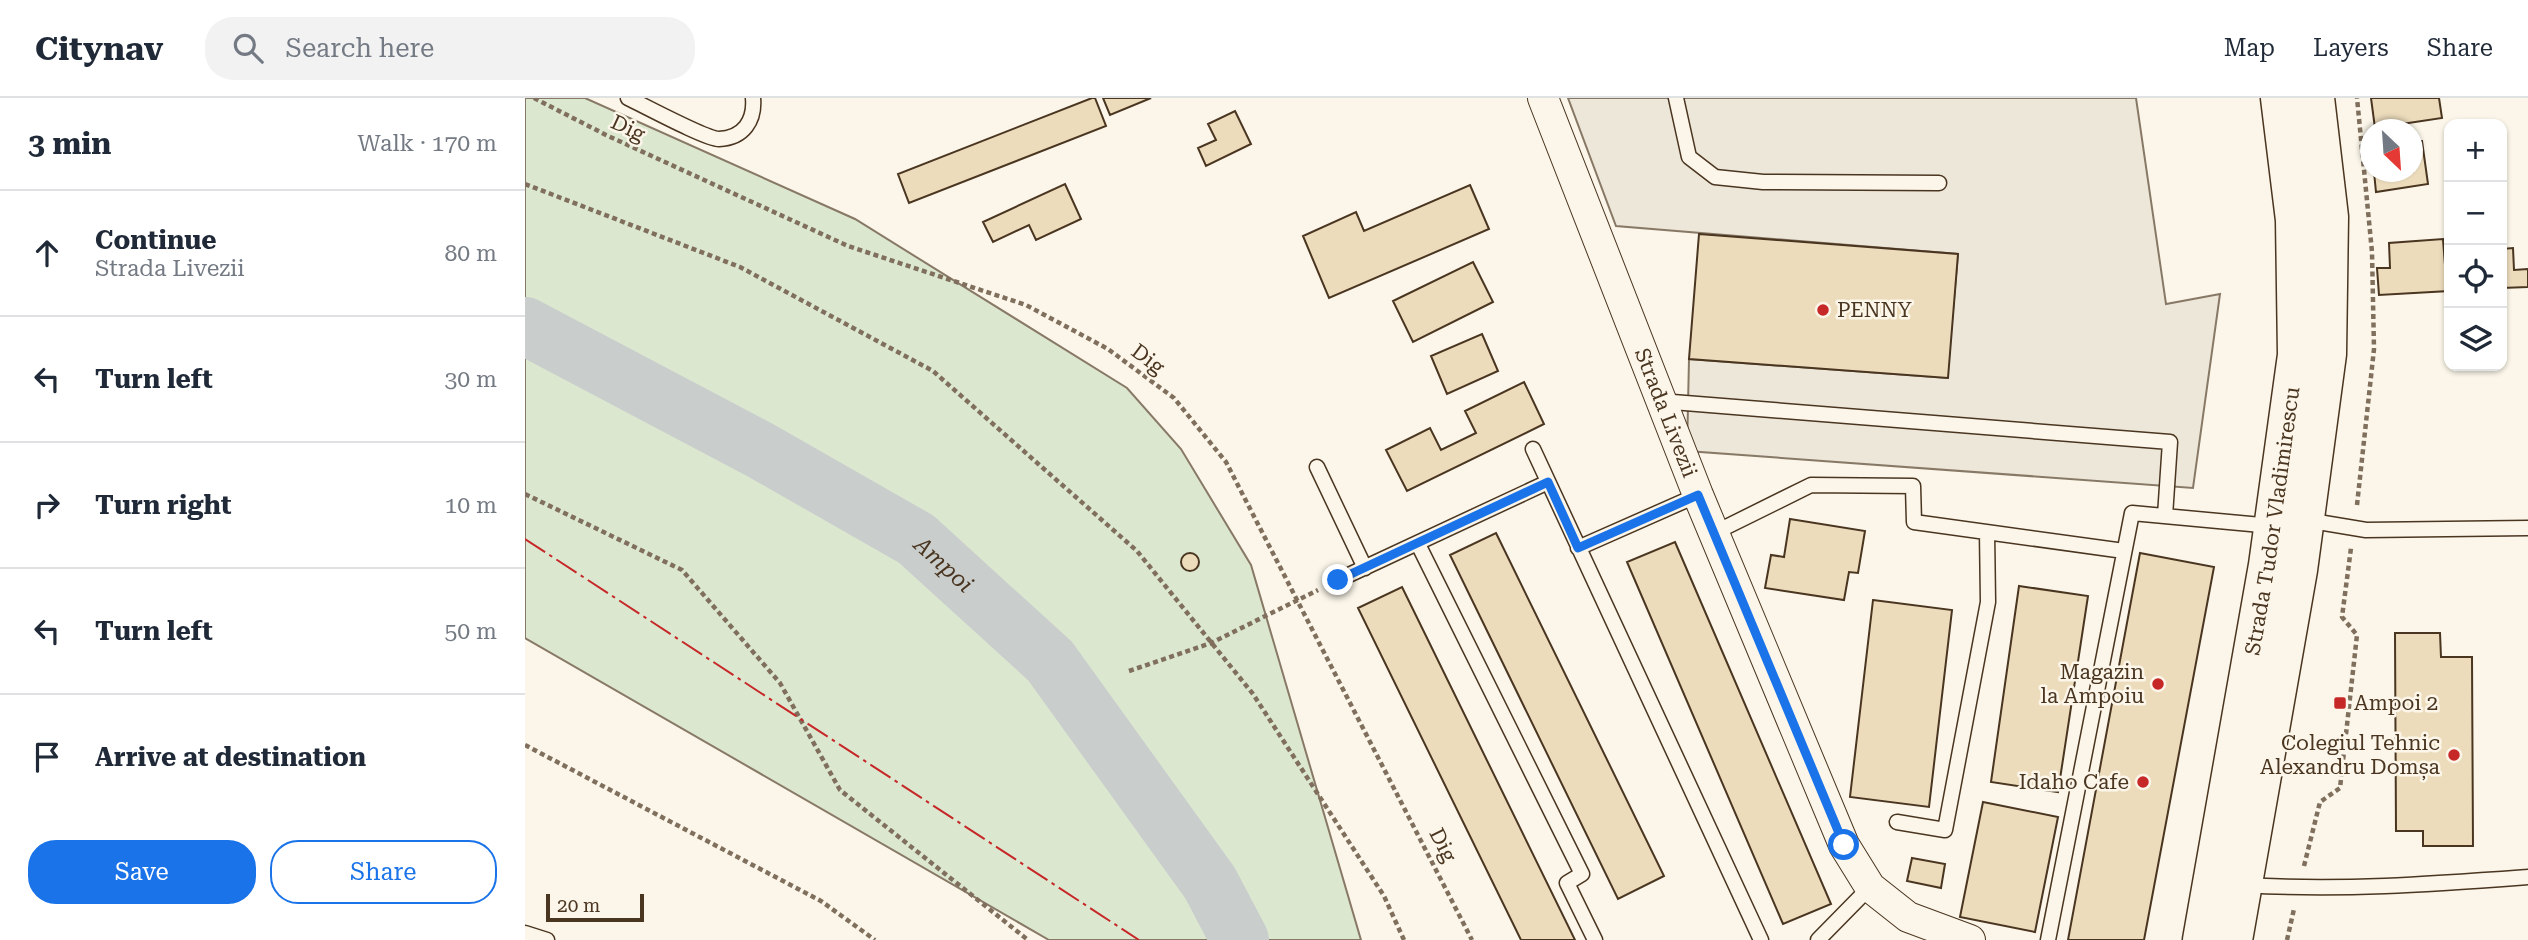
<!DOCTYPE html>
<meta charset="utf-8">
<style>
:root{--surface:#fff;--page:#f2f2f3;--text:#1f2937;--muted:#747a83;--line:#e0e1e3;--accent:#1a73e8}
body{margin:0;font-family:"Roboto Serif",serif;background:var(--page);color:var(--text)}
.controls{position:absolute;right:21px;top:21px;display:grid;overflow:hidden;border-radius:14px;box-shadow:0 2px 5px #0004}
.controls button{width:63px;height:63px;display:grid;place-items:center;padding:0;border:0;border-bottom:2px solid var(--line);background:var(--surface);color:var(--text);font:35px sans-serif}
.compass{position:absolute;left:1835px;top:21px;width:63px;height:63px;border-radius:50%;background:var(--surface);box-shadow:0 2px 5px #0004;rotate:155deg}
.scale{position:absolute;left:21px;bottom:18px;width:98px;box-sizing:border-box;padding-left:7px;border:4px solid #4a3520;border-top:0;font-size:19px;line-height:24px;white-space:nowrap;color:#4a3520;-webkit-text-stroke:5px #fbf6e9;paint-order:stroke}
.stop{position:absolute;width:21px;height:21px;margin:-16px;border:5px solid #1a73e8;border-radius:50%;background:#fff}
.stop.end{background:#1a73e8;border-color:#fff;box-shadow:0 2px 7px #0008}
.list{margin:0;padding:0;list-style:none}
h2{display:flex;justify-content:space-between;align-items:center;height:91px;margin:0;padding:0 28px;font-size:30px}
h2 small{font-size:23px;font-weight:400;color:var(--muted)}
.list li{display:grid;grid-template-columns:46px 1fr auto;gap:21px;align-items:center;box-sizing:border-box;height:126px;padding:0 28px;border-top:2px solid var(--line)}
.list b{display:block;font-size:26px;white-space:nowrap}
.list p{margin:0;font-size:23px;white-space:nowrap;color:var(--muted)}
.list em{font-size:23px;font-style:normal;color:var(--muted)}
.actions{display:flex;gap:14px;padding:21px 28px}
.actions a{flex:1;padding:16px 0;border:2px solid var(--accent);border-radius:28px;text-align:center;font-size:24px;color:var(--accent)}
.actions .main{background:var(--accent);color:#fff}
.icon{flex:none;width:38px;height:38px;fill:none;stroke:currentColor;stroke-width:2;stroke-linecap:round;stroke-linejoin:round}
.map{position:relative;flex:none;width:2003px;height:842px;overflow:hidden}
header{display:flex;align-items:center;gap:42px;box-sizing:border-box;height:98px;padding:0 35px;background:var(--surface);border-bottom:2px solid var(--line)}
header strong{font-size:33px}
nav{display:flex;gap:38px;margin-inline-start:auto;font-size:24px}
.search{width:490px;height:63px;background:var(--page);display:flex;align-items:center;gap:18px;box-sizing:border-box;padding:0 24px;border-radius:28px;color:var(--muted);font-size:26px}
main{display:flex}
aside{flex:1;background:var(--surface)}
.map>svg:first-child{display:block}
.green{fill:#dce7d0;stroke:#887966;stroke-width:2}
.parking{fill:#ede7d9;stroke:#887966;stroke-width:2}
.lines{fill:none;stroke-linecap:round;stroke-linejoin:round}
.river{stroke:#c9cecd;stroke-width:58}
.building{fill:#ecdcbc;stroke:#4a3520;stroke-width:2}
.lane-casing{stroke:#4a3520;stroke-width:17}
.street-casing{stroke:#4a3520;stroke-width:32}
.primary-casing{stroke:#4a3520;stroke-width:41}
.path{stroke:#7f6f5c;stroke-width:4.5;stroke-dasharray:5 3.5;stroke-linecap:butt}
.lane{stroke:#fbf6e9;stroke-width:14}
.street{stroke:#fbf6e9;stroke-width:30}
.primary{stroke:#fbf6e9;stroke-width:38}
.power{stroke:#c62828;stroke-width:2;stroke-dasharray:24 5 3.5 5;stroke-linecap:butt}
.route{stroke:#1a73e8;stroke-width:9}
.poi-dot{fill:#c62828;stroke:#fbf6e9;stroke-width:2.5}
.labels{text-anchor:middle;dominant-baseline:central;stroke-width:5;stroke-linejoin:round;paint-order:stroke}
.street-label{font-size:21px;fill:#4a3520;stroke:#fbf6e9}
.poi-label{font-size:21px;fill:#4a3520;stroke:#fbf6e9;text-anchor:end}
.water-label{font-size:23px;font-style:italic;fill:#4a3520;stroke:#fbf6e9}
</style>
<header>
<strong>Citynav</strong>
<div class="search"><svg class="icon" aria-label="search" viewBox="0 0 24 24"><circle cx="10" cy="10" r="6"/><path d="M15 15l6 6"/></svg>Search here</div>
<nav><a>Map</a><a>Layers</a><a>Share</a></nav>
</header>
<main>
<aside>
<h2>3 min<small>Walk · 170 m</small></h2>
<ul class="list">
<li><svg class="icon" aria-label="ahead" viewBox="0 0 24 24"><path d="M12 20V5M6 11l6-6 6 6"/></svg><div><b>Continue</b><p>Strada Livezii</p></div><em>80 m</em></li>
<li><svg class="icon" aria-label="left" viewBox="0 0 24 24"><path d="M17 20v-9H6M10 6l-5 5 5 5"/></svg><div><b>Turn left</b></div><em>30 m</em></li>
<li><svg class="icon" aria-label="right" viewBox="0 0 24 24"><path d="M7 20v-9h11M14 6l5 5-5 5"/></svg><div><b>Turn right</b></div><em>10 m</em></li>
<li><svg class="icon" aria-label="left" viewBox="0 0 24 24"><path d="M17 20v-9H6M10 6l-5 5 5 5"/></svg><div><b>Turn left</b></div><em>50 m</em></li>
<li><svg class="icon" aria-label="arrive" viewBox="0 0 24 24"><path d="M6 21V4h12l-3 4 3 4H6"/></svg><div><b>Arrive at destination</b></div></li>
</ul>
<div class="actions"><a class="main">Save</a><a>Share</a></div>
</aside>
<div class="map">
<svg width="2003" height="842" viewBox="0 0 2003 842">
<rect width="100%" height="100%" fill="#fbf6e9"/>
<path class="green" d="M 0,0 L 60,0 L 330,121 L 602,290 L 656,351 L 726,467 L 836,842 L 524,842 L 0,540 Z"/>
<path class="parking" d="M 1043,0 L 1611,0 L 1641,206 L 1695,196 L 1668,390 L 1162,353 L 1164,261 L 1422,280 L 1433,156 L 1091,128 Z"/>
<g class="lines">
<path class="river" id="s1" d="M 0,228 L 235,352 L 391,441 L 525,563 L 685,785 L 715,842"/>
</g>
<path class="building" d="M 567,0 L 570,0 L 581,28 L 384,105 L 373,76 Z
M 578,0 L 626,0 L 585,17 Z
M 1846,0 L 1914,0 L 1917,20 L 1850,30 Z
M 710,13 L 726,46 L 681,68 L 673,50 L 691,42 L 683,26 Z
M 1897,43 L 1903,86 L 1851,94 L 1849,74 L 1888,74 L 1888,44 Z
M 540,86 L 556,121 L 511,142 L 504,127 L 468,144 L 458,124 Z
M 945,87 L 964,131 L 804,200 L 778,138 L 831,114 L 839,133 Z
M 1174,136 L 1433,156 L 1423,280 L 1164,261 Z
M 1918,141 L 1920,167 L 1924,167 L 1924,193 L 1854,197 L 1852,170 L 1865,170 L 1864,145 Z
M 1988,150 L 1989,172 L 2003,171 L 2003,189 L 1977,190 L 1977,151 Z
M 948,164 L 968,204 L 888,244 L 868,203 Z
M 957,236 L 973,273 L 922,296 L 906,258 Z
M 999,284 L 1019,326 L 882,393 L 861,352 L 905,330 L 916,352 L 951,335 L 940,313 Z
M 1265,421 L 1340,433 L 1333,475 L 1324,474 L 1319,502 L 1240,490 L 1246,457 L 1259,459 Z
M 971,435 L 1139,778 L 1093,801 L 925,457 Z
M 1150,444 L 1306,806 L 1258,826 L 1102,464 Z
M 1615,455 L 1689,469 L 1619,842 L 1543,842 Z
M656 464a9 9 0 1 1 18 0a9 9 0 1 1-18 0Z
M 1494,488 L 1563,498 L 1533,694 L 1466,684 Z
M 877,489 L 1050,842 L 996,842 L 833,510 Z
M 1348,502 L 1427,512 L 1404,709 L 1325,699 Z
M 1870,535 L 1915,535 L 1916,559 L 1947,559 L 1948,748 L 1898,748 L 1898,733 L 1871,733 Z
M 1458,704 L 1533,719 L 1510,834 L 1435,819 Z
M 1387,760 L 1420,766 L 1416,790 L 1382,783 Z"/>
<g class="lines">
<defs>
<path id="lane" d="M 103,0 C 120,8 181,41 194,41 C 219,40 230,22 228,0
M 1151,0 L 1164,59 L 1190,79 L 1238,84 L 1414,85
M 1135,303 L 1645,344 L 1640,418
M 1008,351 L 1236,842
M 792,369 L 840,470
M 1781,422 L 1841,432 L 2003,430
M 1189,435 L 1286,387 L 1388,388 L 1389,424 L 1599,453
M 893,446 L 1057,776 L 1042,785 L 1070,842
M 1053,450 L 1173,397
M 813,482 L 1023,384
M 1372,724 L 1420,732 L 1463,504 L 1462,434
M 1720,787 C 1815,793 1908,786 2003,779
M 0,835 L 22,842
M 1293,842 L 1345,789
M 1523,842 L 1607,415 L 1747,428"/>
<g id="street">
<path id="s2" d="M 1018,0 L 1173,397 L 1319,747 L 1345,789 L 1383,819 L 1445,842"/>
</g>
<g id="primary">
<path id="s3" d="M 1677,842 L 1743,467 L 1772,257 L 1770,122 L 1755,0"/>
<path d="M 1708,842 L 1773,472 L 1802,256 L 1804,119 L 1790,0"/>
</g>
</defs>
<use href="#lane" class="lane-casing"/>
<use href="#street" class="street-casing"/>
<use href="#primary" class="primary-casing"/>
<path class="path" d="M 9,0 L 81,37 L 323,148 L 501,207 L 583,251 L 649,300 L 701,364 L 947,842
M 0,86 L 215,169 L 408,273 L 612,453 L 728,596 L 859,798 L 879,842
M 0,396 L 157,472 L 255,585 L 315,692 L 503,842
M 1832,407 L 1849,251 L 1847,154 L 1832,0
M 604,573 L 686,545 L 793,492
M 0,647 L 296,803 L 350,842
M 1779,768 L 1795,704 L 1815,690 L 1832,537 L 1817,519 L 1826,450
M 1762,842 L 1769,811"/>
<use href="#lane" class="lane"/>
<use href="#street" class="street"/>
<use href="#primary" class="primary"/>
<path class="power" d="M 0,441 L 614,842"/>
</g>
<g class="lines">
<path class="route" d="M 813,482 L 1023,384 L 1053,450 L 1173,397 L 1319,747"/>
</g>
<g class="poi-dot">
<circle cx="1298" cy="212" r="7"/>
<circle cx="1633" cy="586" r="7"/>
<rect x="1808" y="598" width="14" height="14" rx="3.5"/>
<circle cx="1929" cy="657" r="7"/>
<circle cx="1618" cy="684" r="7"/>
</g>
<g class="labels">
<g class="street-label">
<text transform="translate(103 30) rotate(25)">Dig</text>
<text transform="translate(623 261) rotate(37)">Dig</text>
<text stroke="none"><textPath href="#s2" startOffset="338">Strada Livezii</textPath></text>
<text stroke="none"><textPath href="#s3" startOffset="425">Strada Tudor Vladimirescu</textPath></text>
<text transform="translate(918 747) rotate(63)">Dig</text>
</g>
<g class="poi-label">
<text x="1312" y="212" text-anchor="start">PENNY</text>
<text x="1619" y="574">Magazin<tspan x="1619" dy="24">la Ampoiu</tspan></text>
<text x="1829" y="605" text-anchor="start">Ampoi 2</text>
<text x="1915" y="645">Colegiul Tehnic<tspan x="1915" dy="24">Alexandru Domșa</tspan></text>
<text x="1604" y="684">Idaho Cafe</text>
</g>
<g class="water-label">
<text stroke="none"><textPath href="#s1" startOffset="483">Ampoi</textPath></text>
</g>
</g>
</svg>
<div class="controls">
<button>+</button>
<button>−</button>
<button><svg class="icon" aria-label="locate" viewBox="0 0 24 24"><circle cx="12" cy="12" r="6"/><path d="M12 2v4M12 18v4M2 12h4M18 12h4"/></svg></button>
<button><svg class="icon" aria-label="layers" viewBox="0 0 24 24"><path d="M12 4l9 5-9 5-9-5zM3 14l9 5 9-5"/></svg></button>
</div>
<svg class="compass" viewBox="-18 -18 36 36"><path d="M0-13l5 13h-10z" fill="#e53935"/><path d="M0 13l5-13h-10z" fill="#747a83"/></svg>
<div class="scale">20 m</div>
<div class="stop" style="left:1319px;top:747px"></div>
<div class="stop end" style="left:813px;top:482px"></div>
</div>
</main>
